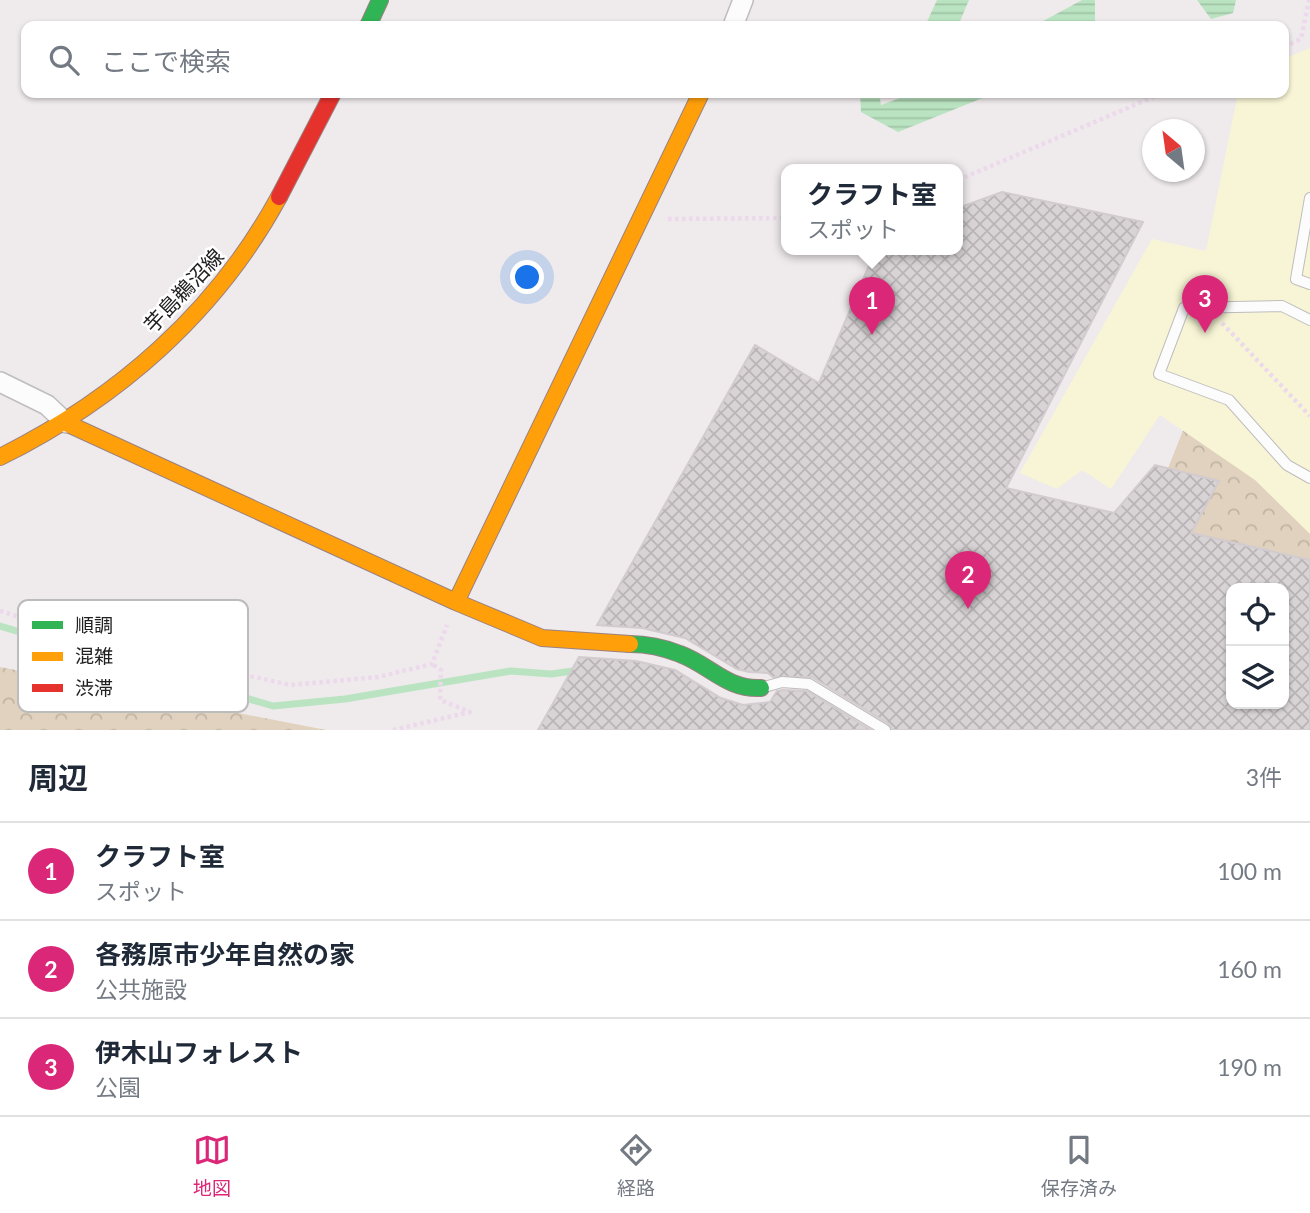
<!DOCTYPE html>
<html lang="ja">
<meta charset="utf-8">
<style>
:root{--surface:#fff;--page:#f2f2f3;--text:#1f2937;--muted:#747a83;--line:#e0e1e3;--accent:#db2777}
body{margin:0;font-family:Lato,"Noto Sans JP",sans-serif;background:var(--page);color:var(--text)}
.controls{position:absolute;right:21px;bottom:21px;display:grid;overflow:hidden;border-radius:14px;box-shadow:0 2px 5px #0004}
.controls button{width:63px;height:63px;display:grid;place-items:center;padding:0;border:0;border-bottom:2px solid var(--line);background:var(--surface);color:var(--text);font:35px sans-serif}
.compass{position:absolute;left:1142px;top:119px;width:63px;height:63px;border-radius:50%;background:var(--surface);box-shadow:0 2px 5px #0004;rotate:331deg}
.you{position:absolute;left:528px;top:278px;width:24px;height:24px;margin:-18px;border:5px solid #fff;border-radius:50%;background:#1a73e8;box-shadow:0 0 0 10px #1a73e833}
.badge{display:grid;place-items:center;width:46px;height:46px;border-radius:50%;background:var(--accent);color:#fff;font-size:23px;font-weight:700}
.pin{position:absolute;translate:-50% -58px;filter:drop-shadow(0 2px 4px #0008)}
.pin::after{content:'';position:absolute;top:37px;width:24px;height:21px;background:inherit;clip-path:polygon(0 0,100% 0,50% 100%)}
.popup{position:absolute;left:781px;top:164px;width:182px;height:91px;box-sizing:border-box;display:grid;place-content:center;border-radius:14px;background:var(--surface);filter:drop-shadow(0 2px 5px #0005);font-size:23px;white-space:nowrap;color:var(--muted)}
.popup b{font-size:26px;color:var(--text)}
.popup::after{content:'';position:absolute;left:50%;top:100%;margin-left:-14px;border:14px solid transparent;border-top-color:var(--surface)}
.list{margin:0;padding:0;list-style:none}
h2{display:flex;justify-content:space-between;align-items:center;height:91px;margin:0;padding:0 28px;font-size:30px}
h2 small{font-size:23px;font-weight:400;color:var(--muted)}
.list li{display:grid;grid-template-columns:46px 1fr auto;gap:21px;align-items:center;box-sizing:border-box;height:98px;padding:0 28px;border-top:2px solid var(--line)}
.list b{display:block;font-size:26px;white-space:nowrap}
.list p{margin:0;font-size:23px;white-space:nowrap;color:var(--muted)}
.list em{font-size:23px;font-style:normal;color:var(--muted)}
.icon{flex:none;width:38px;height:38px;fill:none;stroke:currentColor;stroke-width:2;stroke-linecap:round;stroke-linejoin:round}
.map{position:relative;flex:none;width:1310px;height:730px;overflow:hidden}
.search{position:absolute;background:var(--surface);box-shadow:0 2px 5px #0004;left:21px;right:21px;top:21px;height:77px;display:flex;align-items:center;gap:18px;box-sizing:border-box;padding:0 24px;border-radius:14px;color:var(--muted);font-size:26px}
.sheet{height:385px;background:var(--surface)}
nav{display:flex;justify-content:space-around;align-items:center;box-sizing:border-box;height:98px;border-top:2px solid var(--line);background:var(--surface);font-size:19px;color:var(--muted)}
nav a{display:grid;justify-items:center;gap:4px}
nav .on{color:var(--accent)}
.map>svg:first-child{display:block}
.forest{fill:url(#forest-crowns)}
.park{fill:#f7f5d5}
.water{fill:url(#water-rules)}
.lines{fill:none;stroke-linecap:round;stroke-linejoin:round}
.stream{stroke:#bae4c1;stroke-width:7}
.building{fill:url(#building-cross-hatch);stroke:#d2cbcf;stroke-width:2;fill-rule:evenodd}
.lane-casing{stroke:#bfbdbe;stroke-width:12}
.street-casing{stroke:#bfbdbe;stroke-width:22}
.fast-casing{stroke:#9b8181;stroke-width:18}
.slow-casing{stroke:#9b8181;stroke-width:18}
.jam-casing{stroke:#9b8181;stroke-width:18}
.path{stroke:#ecd9eb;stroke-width:4.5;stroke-dasharray:3.5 3.5;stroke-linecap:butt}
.lane{stroke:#fdfcfc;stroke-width:10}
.street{stroke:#fdfcfc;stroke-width:19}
.fast{stroke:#30b455;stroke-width:16}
.slow{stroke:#ff9f0a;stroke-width:16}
.jam{stroke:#e5322d;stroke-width:16}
.labels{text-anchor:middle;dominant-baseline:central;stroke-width:5;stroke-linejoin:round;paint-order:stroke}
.street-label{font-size:21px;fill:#212121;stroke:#fff}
.key{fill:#fff;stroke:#bcbcbc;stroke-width:2}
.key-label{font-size:19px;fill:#212121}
</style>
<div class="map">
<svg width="1310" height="730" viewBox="0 0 1310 730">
<defs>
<pattern id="forest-crowns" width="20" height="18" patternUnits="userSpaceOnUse" patternTransform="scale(1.75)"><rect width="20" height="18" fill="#e0d2be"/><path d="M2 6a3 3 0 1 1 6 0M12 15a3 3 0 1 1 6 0" fill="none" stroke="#c0b4a3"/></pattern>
<pattern id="water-rules" width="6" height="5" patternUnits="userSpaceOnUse" patternTransform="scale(1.75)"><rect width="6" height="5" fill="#bae4c1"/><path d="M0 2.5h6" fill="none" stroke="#a0c3a6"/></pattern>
<pattern id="building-cross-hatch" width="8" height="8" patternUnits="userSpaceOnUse" patternTransform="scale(1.75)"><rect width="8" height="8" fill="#d8d3d5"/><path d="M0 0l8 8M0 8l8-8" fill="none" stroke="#b9b5b7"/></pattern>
</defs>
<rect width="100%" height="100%" fill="#efeaec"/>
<path class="forest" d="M 1194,403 L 1310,444 L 1310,730 L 1227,730 L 1237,704 L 1284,704 L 1284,588 L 1231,588 L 1231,640 L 1119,591 Z
M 0,667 L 326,730 L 0,730 Z"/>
<path class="park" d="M 1310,48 L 1310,534 L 1255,480 L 1160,415 L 1111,489 L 1082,470 L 1057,489 L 1020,473 L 1152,239 L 1206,251 L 1238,93 L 1284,93 L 1284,59 Z"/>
<path class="water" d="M 937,0 L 969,0 L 958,26 L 925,26 Z
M 1082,0 L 1095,0 L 1095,23 L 1087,26 L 1034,26 Z
M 1197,0 L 1236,0 L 1233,13 L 1211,19 Z
M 860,93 L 879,93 L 881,105 L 914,93 L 995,93 L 898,132 L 861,112 Z"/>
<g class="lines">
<path class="stream" d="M 0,626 L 273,706 L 345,699 L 511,671 L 551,674 L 580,670"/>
</g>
<path class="building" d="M 1002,192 L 1143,222 L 1006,488 L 1114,513 L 1155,465 L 1219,481 L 1191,533 L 1310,560 L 1310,730 L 892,730 L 889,724 L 812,677 L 773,677 L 768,673 L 749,672 L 737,669 L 685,638 L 642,628 L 597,625 L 755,345 L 819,383 L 876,249 L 958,249 L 958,208 ZM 1231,588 L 1284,588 L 1284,704 L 1231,704 Z
M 579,657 L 636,661 L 675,670 L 721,698 L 743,705 L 770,702 L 777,691 L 783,690 L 807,691 L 871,730 L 538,730 Z"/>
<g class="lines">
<defs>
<path id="lane" d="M 1310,198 L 1296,279 L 1310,284
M 1310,320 L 1282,306 L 1184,308 L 1159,374 L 1229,400 L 1287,465 L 1310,478
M 761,688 L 782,682 L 809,684 L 885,730"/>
<path id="street" d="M 733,26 L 743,0
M 0,382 L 47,405 L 66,423"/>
<path id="fast" d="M 368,26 L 380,0
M 630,644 C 646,644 665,648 680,654 C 710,665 727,690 761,688"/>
<path id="slow" d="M 66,423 L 456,602 L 542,638 L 630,644
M 0,457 C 117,399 216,313 279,197
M 456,602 L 701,93"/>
<path id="jam" d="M 279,197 L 333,93"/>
</defs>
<use href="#lane" class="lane-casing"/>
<use href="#street" class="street-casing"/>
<use href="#fast" class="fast-casing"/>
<use href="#slow" class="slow-casing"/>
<use href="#jam" class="jam-casing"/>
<path class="path" d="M 1284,47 L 1301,39 L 1309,0
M 958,180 L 1163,93
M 668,219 L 786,218
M 1222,323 L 1310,416
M 0,611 L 130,650 L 291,685 L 378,677 L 432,664 L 447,625
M 393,730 L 470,712 L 440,700 L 441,670 L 432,664"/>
<use href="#lane" class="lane"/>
<use href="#street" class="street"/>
<use href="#fast" class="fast"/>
<use href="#slow" class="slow"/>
<use href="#jam" class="jam"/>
</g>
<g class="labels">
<g class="street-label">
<text transform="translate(183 290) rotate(-47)">芋島鵜沼線</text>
</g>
</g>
<rect x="18" y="600" width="230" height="112" rx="10" class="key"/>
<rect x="32" y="621" width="31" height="8" fill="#30b455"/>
<rect x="32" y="652" width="31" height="9" fill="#ff9f0a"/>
<rect x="32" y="684" width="31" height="8" fill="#e5322d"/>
<g class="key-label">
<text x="75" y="632">順調</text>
<text x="75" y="663">混雑</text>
<text x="75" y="695">渋滞</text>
</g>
</svg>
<div class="controls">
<button><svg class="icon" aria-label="locate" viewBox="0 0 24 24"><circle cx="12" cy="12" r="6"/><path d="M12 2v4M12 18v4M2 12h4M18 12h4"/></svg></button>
<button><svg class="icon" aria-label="layers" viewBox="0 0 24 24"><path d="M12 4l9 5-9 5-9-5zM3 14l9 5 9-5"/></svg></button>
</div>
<svg class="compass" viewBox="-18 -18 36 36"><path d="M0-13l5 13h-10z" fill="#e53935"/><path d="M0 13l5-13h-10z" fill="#747a83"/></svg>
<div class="you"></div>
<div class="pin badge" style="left:872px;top:335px">1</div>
<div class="popup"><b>クラフト室</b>スポット</div>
<div class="pin badge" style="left:968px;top:609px">2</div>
<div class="pin badge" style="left:1205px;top:333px">3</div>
<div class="search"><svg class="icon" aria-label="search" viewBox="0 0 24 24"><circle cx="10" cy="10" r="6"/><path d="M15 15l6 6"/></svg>ここで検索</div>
</div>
<section class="sheet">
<h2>周辺<small>3件</small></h2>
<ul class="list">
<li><span class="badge">1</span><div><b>クラフト室</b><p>スポット</p></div><em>100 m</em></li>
<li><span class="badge">2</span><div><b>各務原市少年自然の家</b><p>公共施設</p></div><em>160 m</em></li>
<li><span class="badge">3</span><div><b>伊木山フォレスト</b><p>公園</p></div><em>190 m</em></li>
</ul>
</section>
<nav>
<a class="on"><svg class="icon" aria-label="map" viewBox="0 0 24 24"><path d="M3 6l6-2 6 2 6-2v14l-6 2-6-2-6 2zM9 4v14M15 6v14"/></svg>地図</a>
<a><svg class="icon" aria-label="directions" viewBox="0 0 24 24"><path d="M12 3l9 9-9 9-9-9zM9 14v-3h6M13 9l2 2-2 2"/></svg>経路</a>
<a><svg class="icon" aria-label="saved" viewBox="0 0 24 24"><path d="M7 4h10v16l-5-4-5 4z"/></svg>保存済み</a>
</nav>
